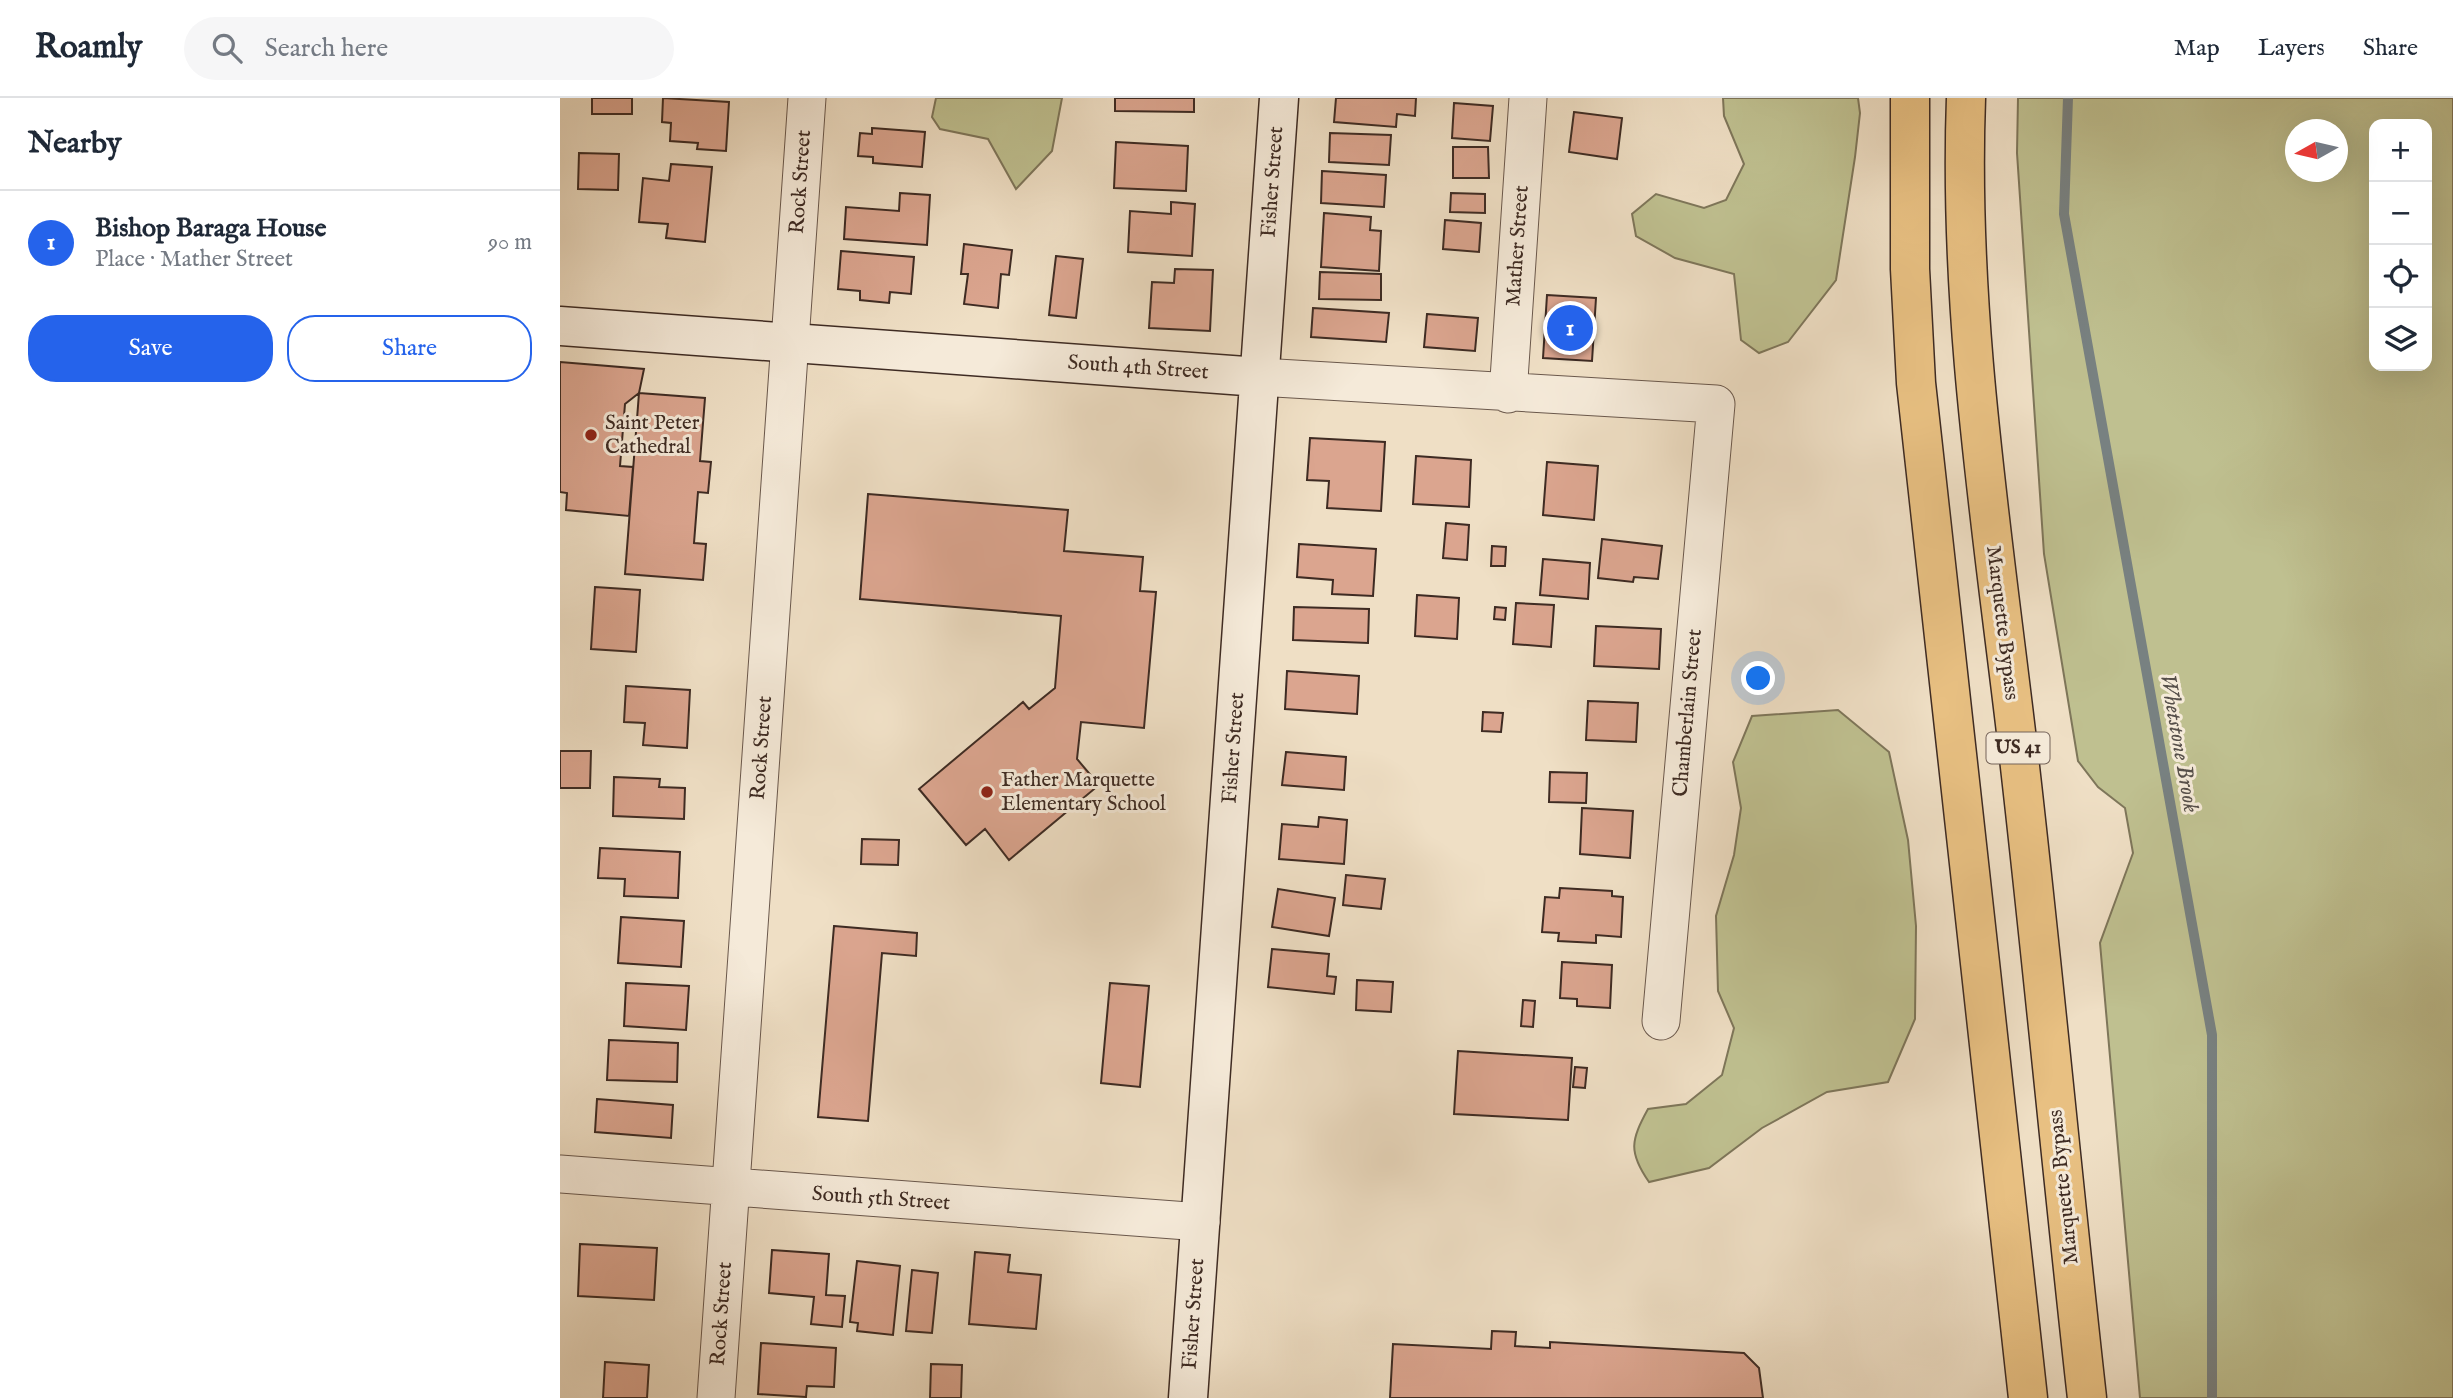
<!DOCTYPE html>
<meta charset="utf-8">
<style>
:root{--surface:#fff;--page:#f6f6f7;--text:#1f2937;--muted:#747a83;--line:#e0e1e3;--accent:#2563eb}
body{margin:0;font-family:"IM FELL English",serif;background:var(--page);color:var(--text)}
.controls{position:absolute;right:21px;top:21px;display:grid;overflow:hidden;border-radius:14px;box-shadow:0 7px 28px #0002}
.controls button{width:63px;height:63px;display:grid;place-items:center;padding:0;border:0;border-bottom:2px solid var(--line);background:var(--surface);color:var(--text);font:35px sans-serif}
.compass{position:absolute;left:1725px;top:21px;width:63px;height:63px;border-radius:50%;background:var(--surface);box-shadow:0 7px 28px #0002;rotate:262deg}
.you{position:absolute;left:1199px;top:581px;width:24px;height:24px;margin:-18px;border:5px solid #fff;border-radius:50%;background:#1a73e8;box-shadow:0 0 0 10px #1a73e833}
.badge{display:grid;place-items:center;width:46px;height:46px;border-radius:50%;background:var(--accent);color:#fff;font-size:23px;font-weight:700}
.pin{position:absolute;translate:-50% -50%;border:4px solid #fff;box-shadow:0 2px 7px #0006}
.list{margin:0;padding:0;list-style:none}
h2{display:flex;justify-content:space-between;align-items:center;height:91px;margin:0;padding:0 28px;font-size:30px}
h2 small{font-size:23px;font-weight:400;color:var(--muted)}
.list li{display:grid;grid-template-columns:46px 1fr auto;gap:21px;align-items:center;box-sizing:border-box;height:105px;padding:0 28px;border-top:2px solid var(--line)}
.list b{display:block;font-size:26px;white-space:nowrap}
.list p{margin:0;font-size:23px;white-space:nowrap;color:var(--muted)}
.list em{font-size:23px;font-style:normal;color:var(--muted)}
.actions{display:flex;gap:14px;padding:21px 28px}
.actions a{flex:1;padding:16px 0;border:2px solid var(--accent);border-radius:28px;text-align:center;font-size:24px;color:var(--accent)}
.actions .main{background:var(--accent);color:#fff}
.icon{flex:none;width:38px;height:38px;fill:none;stroke:currentColor;stroke-width:2;stroke-linecap:round;stroke-linejoin:round}
.map{position:relative;flex:none;width:1893px;height:1300px;overflow:hidden}
header{display:flex;align-items:center;gap:42px;box-sizing:border-box;height:98px;padding:0 35px;background:var(--surface);border-bottom:2px solid var(--line)}
header strong{font-size:33px}
nav{display:flex;gap:38px;margin-inline-start:auto;font-size:24px}
.search{width:490px;height:63px;background:var(--page);display:flex;align-items:center;gap:18px;box-sizing:border-box;padding:0 24px;border-radius:38px;color:var(--muted);font-size:26px}
main{display:flex}
aside{flex:1;background:var(--surface)}
.map>svg:first-child{display:block}
.green{fill:#bfc090;stroke:#7e765a;stroke-width:2;fill-rule:evenodd}
.lines{fill:none;stroke-linecap:round;stroke-linejoin:round}
.stream{stroke:#788181;stroke-width:10}
.building{fill:#dba58f;stroke:#3e2b23;stroke-width:2}
.street-casing{stroke:#6a584c;stroke-width:39}
.secondary-casing{stroke:#3e2b23;stroke-width:41}
.highway-casing{stroke:#3e2b23;stroke-width:41}
.street{stroke:#f5ead9;stroke-width:37}
.secondary{stroke:#f5ead9;stroke-width:38}
.highway{stroke:#e8c082;stroke-width:38}
.poi-dot{fill:#8f2418;stroke:#f5ead9;stroke-width:2.5}
.labels{text-anchor:middle;dominant-baseline:central;stroke-width:6;stroke-linejoin:round;paint-order:stroke}
.shield{fill:#f5ead9;stroke:#75645a;stroke-width:2}
.shield-label{font-size:19px;font-weight:bold;fill:#3e2b23}
.street-label{font-size:21px;fill:#3e2b23;stroke:#f5ead9}
.poi-label{font-size:21px;fill:#3e2b23;stroke:#f5ead9;text-anchor:start}
.water-label{font-size:23px;font-style:italic;fill:#564f4a;stroke:#f5ead9}
</style>
<header>
<strong>Roamly</strong>
<div class="search"><svg class="icon" aria-label="search" viewBox="0 0 24 24"><circle cx="10" cy="10" r="6"/><path d="M15 15l6 6"/></svg>Search here</div>
<nav><a>Map</a><a>Layers</a><a>Share</a></nav>
</header>
<main>
<aside>
<h2>Nearby<small></small></h2>
<ul class="list">
<li><span class="badge">1</span><div><b>Bishop Baraga House</b><p>Place · Mather Street</p></div><em>90 m</em></li>
</ul>
<div class="actions"><a class="main">Save</a><a>Share</a></div>
</aside>
<div class="map">
<svg width="1893" height="1300" viewBox="0 0 1893 1300">
<rect width="100%" height="100%" fill="#efdfc5"/>
<filter id="stains"><feTurbulence type="fractalNoise" baseFrequency=".00286" numOctaves="4"/><feColorMatrix values="0 0 0 0 .2 0 0 0 0 .09 0 0 0 0 .02 0 0 0 .5 -.17"/></filter>
<radialGradient id="worn" r=".72"><stop offset=".6" stop-color="#630" stop-opacity="0"/><stop offset="1" stop-color="#630" stop-opacity=".3"/></radialGradient>
<path class="green" d="M 376,0 L 502,0 L 492,53 L 456,91 L 428,41 L 380,31 L 372,19 Z
M 1163,0 L 1298,0 L 1300,15 L 1295,59 L 1276,182 L 1228,244 L 1199,255 L 1181,242 L 1174,176 L 1115,160 L 1076,138 L 1072,116 L 1096,96 L 1144,110 L 1166,102 L 1184,66 L 1164,18 Z
M 1458,0 L 1893,0 L 1893,1300 L 1580,1300 L 1540,845 L 1573,755 L 1565,710 L 1538,689 L 1518,663 L 1484,456 L 1457,55 ZM 1867,26 L 1867,268 L 1814,268 L 1814,26 ZM 1736,32 L 1778,32 L 1778,74 L 1736,74 Z
M 1278,612 L 1329,654 L 1348,742 L 1356,828 L 1355,921 L 1328,984 L 1267,994 L 1202,1030 L 1149,1070 L 1089,1084 C 1068,1054 1071,1042 1088,1011 L 1126,1006 L 1162,977 L 1174,930 L 1158,893 L 1156,818 L 1174,757 L 1181,710 L 1173,664 L 1192,618 Z"/>
<g class="lines">
<path class="stream" d="M 1508,0 L 1504,116 L 1652,937 L 1652,1300"/>
</g>
<path class="building" d="M 32,0 L 72,0 L 72,16 L 32,16 Z
M 103,0 L 169,4 L 166,53 L 137,51 L 138,45 L 110,43 L 111,25 L 102,24 Z
M 555,0 L 634,0 L 634,14 L 555,13 Z
M 776,0 L 856,0 L 855,18 L 837,16 L 836,29 L 774,24 Z
M 894,5 L 933,8 L 930,43 L 892,40 Z
M 1014,14 L 1062,20 L 1057,61 L 1009,54 Z
M 312,30 L 365,34 L 362,69 L 313,65 L 313,59 L 298,58 L 300,35 L 312,36 Z
M 770,35 L 831,37 L 829,67 L 769,64 Z
M 556,44 L 628,48 L 626,93 L 554,90 Z
M 893,49 L 928,49 L 929,80 L 893,80 Z
M 19,55 L 59,56 L 58,92 L 18,91 Z
M 111,66 L 152,69 L 145,144 L 106,140 L 108,126 L 79,124 L 83,80 L 109,83 Z
M 762,73 L 826,77 L 824,109 L 761,105 Z
M 340,95 L 370,97 L 367,147 L 284,141 L 286,109 L 339,113 Z
M 891,95 L 925,96 L 925,115 L 890,114 Z
M 611,104 L 635,106 L 632,158 L 568,154 L 570,113 L 611,116 Z
M 764,115 L 811,119 L 810,132 L 821,133 L 819,173 L 761,169 Z
M 885,122 L 921,125 L 919,154 L 883,151 Z
M 404,146 L 452,152 L 449,177 L 441,176 L 438,210 L 404,206 L 408,176 L 401,176 Z
M 281,153 L 354,159 L 351,196 L 330,194 L 329,205 L 300,202 L 300,193 L 278,191 Z
M 496,158 L 523,161 L 516,220 L 489,217 Z
M 615,171 L 653,172 L 650,233 L 589,230 L 592,184 L 614,185 Z
M 760,174 L 821,176 L 821,202 L 759,201 Z
M 987,197 L 1036,200 L 1032,263 L 983,260 Z
M 753,210 L 829,215 L 826,244 L 751,239 Z
M 867,216 L 918,220 L 915,253 L 864,249 Z
M 0,264 L 84,271 L 79,295 L 65,306 L 60,368 L 73,369 L 69,418 L 6,412 L 7,395 L 0,394 Z
M 79,295 L 145,300 L 140,363 L 151,364 L 148,395 L 138,394 L 134,445 L 146,446 L 143,482 L 65,476 Z
M 750,340 L 825,344 L 821,413 L 767,410 L 769,383 L 747,382 Z
M 856,358 L 911,362 L 909,409 L 853,406 Z
M 987,364 L 1038,368 L 1034,422 L 983,417 Z
M 308,396 L 508,412 L 504,453 L 583,459 L 580,493 L 596,494 L 584,630 L 521,624 L 517,661 L 539,687 L 449,762 L 425,731 L 406,747 L 359,691 L 463,604 L 469,611 L 495,590 L 501,518 L 300,501 Z
M 886,425 L 909,427 L 907,462 L 883,460 Z
M 1042,441 L 1102,448 L 1098,481 L 1074,479 L 1073,484 L 1038,480 Z
M 739,446 L 816,451 L 813,498 L 772,496 L 773,482 L 737,479 Z
M 932,448 L 946,449 L 945,468 L 931,468 Z
M 983,461 L 1030,465 L 1028,501 L 980,497 Z
M 35,489 L 80,492 L 76,554 L 31,551 Z
M 857,497 L 899,500 L 897,541 L 855,538 Z
M 956,505 L 994,507 L 991,549 L 953,546 Z
M 734,509 L 809,511 L 808,545 L 733,542 Z
M 935,509 L 946,510 L 945,522 L 934,521 Z
M 1036,528 L 1101,531 L 1099,571 L 1034,568 Z
M 727,573 L 799,578 L 797,616 L 725,611 Z
M 66,588 L 130,592 L 127,650 L 83,647 L 85,625 L 64,624 Z
M 1028,603 L 1078,605 L 1076,644 L 1026,642 Z
M 923,614 L 943,615 L 941,634 L 922,633 Z
M 0,653 L 31,653 L 30,690 L 0,690 Z
M 726,654 L 786,659 L 784,692 L 722,687 Z
M 990,674 L 1027,675 L 1026,705 L 989,704 Z
M 54,679 L 100,681 L 99,689 L 125,690 L 124,721 L 53,718 Z
M 1022,710 L 1073,713 L 1070,760 L 1020,756 Z
M 759,719 L 787,722 L 784,766 L 719,761 L 722,726 L 758,729 Z
M 302,741 L 339,742 L 338,767 L 301,766 Z
M 40,750 L 120,754 L 118,800 L 64,798 L 65,781 L 38,780 Z
M 786,777 L 825,781 L 821,811 L 783,807 Z
M 1000,790 L 1052,793 L 1052,798 L 1063,799 L 1061,839 L 1036,837 L 1036,845 L 998,843 L 999,835 L 982,834 L 985,799 L 999,800 Z
M 718,791 L 775,800 L 769,838 L 712,829 Z
M 61,819 L 124,823 L 121,869 L 58,865 Z
M 274,828 L 357,835 L 356,858 L 322,855 L 308,1023 L 258,1019 Z
M 712,851 L 769,856 L 767,878 L 776,879 L 774,896 L 708,889 Z
M 1002,864 L 1052,867 L 1050,910 L 1017,908 L 1017,901 L 1000,900 Z
M 797,882 L 833,884 L 831,914 L 796,912 Z
M 66,885 L 129,888 L 126,932 L 64,928 Z
M 550,885 L 589,888 L 580,989 L 541,985 Z
M 963,902 L 975,903 L 973,929 L 961,928 Z
M 49,942 L 118,945 L 117,984 L 47,982 Z
M 898,953 L 1012,960 L 1008,1022 L 894,1016 Z
M 1015,969 L 1027,970 L 1025,990 L 1013,989 Z
M 37,1001 L 113,1007 L 111,1040 L 35,1034 Z
M 20,1146 L 97,1150 L 94,1202 L 18,1198 Z
M 212,1152 L 269,1156 L 266,1197 L 285,1198 L 282,1229 L 251,1226 L 254,1199 L 209,1195 Z
M 415,1154 L 450,1157 L 448,1174 L 481,1177 L 476,1231 L 409,1226 Z
M 297,1163 L 340,1168 L 333,1237 L 297,1233 L 298,1225 L 290,1224 Z
M 352,1172 L 378,1175 L 372,1235 L 346,1233 Z
M 932,1233 L 956,1234 L 955,1248 L 990,1250 L 990,1244 L 1184,1255 L 1199,1270 L 1203,1300 L 830,1300 L 833,1246 L 931,1251 Z
M 201,1245 L 276,1250 L 274,1289 L 247,1288 L 246,1299 L 198,1296 Z
M 45,1264 L 89,1267 L 87,1300 L 43,1300 Z
M 371,1266 L 402,1267 L 401,1300 L 370,1300 Z"/>
<g class="lines">
<defs>
<path id="street" d="M 699,279 L 1156,306 L 1101,923
M 948,296 L 968,0
M 0,1076 L 641,1124
M 156,1300 L 247,0"/>
<path id="secondary" d="M 0,228 L 699,279
M 628,1300 L 719,0"/>
<path id="highway" d="M 1350,0 L 1350,171 L 1356,285 L 1468,1300
M 1406,0 C 1398,214 1431,423 1456,634 C 1482,856 1502,1078 1527,1300"/>
</defs>
<use href="#street" class="street-casing"/>
<use href="#secondary" class="secondary-casing"/>
<use href="#highway" class="highway-casing"/>
<use href="#street" class="street"/>
<use href="#secondary" class="secondary"/>
<use href="#highway" class="highway"/>
</g>
<g class="poi-dot">
<circle cx="31" cy="337" r="7"/>
<circle cx="427" cy="694" r="7"/>
</g>
<g class="labels">
<rect class="shield" x="1426.5" y="634.5" width="63" height="31" rx="5"/>
<g class="shield-label">
<text x="1458" y="650">US 41</text>
</g>
<g class="street-label">
<text transform="translate(241 84) rotate(-86)">Rock Street</text>
<text transform="translate(713 84) rotate(-86)">Fisher Street</text>
<text transform="translate(958 148) rotate(-86)">Mather Street</text>
<text transform="translate(578 270) rotate(4)">South 4th Street</text>
<text transform="translate(1442 525) rotate(83)">Marquette Bypass</text>
<text transform="translate(1128 615) rotate(-85)">Chamberlain Street</text>
<text transform="translate(202 650) rotate(-86)">Rock Street</text>
<text transform="translate(674 650) rotate(-86)">Fisher Street</text>
<text transform="translate(1504 1089) rotate(-96)">Marquette Bypass</text>
<text transform="translate(321 1101) rotate(4)">South 5th Street</text>
<text transform="translate(162 1216) rotate(-86)">Rock Street</text>
<text transform="translate(634 1216) rotate(-86)">Fisher Street</text>
</g>
<g class="poi-label">
<text x="45" y="325">Saint Peter<tspan x="45" dy="24">Cathedral</tspan></text>
<text x="441" y="682">Father Marquette<tspan x="441" dy="24">Elementary School</tspan></text>
</g>
<g class="water-label">
<text transform="translate(1619 645) rotate(80)">Whetstone Brook</text>
</g>
</g>
<rect width="100%" height="100%" filter="url(#stains)"/>
<rect width="100%" height="100%" fill="url(#worn)"/>
</svg>
<div class="controls">
<button>+</button>
<button>−</button>
<button><svg class="icon" aria-label="locate" viewBox="0 0 24 24"><circle cx="12" cy="12" r="6"/><path d="M12 2v4M12 18v4M2 12h4M18 12h4"/></svg></button>
<button><svg class="icon" aria-label="layers" viewBox="0 0 24 24"><path d="M12 4l9 5-9 5-9-5zM3 14l9 5 9-5"/></svg></button>
</div>
<svg class="compass" viewBox="-18 -18 36 36"><path d="M0-13l5 13h-10z" fill="#e53935"/><path d="M0 13l5-13h-10z" fill="#747a83"/></svg>
<div class="you"></div>
<div class="pin badge" style="left:1010px;top:230px">1</div>
</div>
</main>
